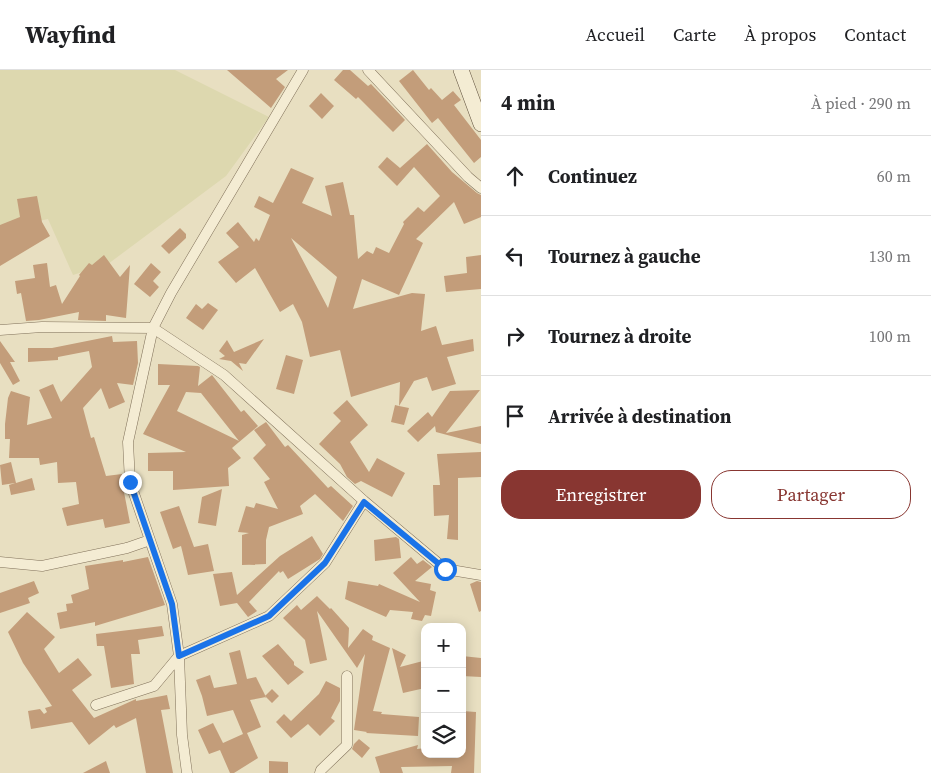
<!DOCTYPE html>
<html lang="fr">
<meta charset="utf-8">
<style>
:root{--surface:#fff;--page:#f2f2f2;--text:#202124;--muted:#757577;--line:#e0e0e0;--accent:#883631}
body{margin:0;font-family:"Source Serif 4",serif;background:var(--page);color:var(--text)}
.controls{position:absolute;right:15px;bottom:15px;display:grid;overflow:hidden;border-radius:10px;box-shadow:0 2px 12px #0003}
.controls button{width:45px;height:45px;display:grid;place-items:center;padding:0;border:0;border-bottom:1px solid var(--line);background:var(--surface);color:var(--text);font:25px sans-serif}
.stop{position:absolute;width:15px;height:15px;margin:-11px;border:4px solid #1a73e8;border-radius:50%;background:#fff}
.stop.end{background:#1a73e8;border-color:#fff;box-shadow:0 1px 5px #0008}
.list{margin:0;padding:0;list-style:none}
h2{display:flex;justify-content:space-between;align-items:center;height:65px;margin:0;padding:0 20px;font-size:21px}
h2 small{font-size:16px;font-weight:400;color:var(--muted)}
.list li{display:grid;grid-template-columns:32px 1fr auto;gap:15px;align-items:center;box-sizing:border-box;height:80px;padding:0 20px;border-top:1px solid var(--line)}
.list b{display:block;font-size:19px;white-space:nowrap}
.list em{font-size:16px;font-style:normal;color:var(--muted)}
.actions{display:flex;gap:10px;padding:15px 20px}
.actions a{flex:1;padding:11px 0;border:1px solid var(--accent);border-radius:20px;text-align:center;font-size:18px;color:var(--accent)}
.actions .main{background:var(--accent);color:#fff}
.icon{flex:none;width:28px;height:28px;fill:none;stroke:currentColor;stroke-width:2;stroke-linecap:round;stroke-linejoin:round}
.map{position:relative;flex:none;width:481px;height:703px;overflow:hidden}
header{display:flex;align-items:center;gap:30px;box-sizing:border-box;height:70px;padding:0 25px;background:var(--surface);border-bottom:1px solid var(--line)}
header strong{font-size:24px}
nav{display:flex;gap:28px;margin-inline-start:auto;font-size:18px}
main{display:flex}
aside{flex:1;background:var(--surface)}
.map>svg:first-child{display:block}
.farmland{fill:#ddd8af}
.building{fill:#c39d7a;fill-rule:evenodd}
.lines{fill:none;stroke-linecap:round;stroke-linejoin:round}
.street-casing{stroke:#80715a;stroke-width:11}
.secondary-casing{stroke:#61523e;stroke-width:16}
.street{stroke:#f4ecd3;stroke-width:10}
.secondary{stroke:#f4ecd3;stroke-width:15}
.route{stroke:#1a73e8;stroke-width:6}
</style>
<header>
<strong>Wayfind</strong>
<nav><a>Accueil</a><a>Carte</a><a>À propos</a><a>Contact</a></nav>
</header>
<main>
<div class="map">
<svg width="481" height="703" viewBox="0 0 481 703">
<rect width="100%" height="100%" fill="#e8dfc1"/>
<path class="farmland" d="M 0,0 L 175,0 L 269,47 L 226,106 L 108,194 L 73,205 L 48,149 L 0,159 Z"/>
<path class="building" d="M 227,0 L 288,0 L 276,9 L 285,17 L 271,38 Z
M 343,0 L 350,0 L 368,16 L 371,14 L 405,50 L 393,62 L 358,27 L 356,29 L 334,10 Z
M 413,0 L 429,20 L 431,18 L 442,30 L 453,21 L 461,30 L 454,35 L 481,70 L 481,87 L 474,93 L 438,48 L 432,53 L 399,11 Z
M 321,23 L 334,36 L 322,49 L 309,36 Z
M 427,74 L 452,102 L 477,123 L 481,125 L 481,147 L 464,154 L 454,132 L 416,169 L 423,173 L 399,225 L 362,209 L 353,239 L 412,223 L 425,224 L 421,261 L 436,256 L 442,275 L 473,269 L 474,281 L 447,287 L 456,314 L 432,321 L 427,307 L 414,311 L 399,336 L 409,338 L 404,355 L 391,352 L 395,335 L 399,336 L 400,312 L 351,327 L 340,280 L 310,287 L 302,252 L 293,234 L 280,242 L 255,198 L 236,213 L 218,192 L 239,177 L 226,163 L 238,152 L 254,172 L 256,168 L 259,171 L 270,145 L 254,137 L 259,126 L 273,133 L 291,98 L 314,108 L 302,133 L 332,146 L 325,116 L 343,112 L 350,145 L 354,145 L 358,189 L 367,181 L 373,184 L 376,177 L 389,183 L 404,154 L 403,152 L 418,137 L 424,142 L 440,126 L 414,97 L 397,116 L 378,97 L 387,87 L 400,98 ZM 291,168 L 337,207 L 328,238 Z
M 37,126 L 42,152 L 50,166 L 0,196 L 0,155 L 20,147 L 17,129 Z
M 180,158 L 186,164 L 186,168 L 169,184 L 161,176 Z
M 104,185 L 120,207 L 130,195 L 126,248 L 106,245 L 106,251 L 78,250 L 79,242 L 39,250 L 26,251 L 21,223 L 17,224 L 15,211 L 35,208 L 33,195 L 47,193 L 50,217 L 56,215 L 62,234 L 80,206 L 79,205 L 89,193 L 92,195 Z
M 481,185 L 481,219 L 446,222 L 444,206 L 467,203 L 466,187 Z
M 151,193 L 161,202 L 153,211 L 159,217 L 150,227 L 134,214 Z
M 208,233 L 218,240 L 203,260 L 186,248 L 196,234 L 202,239 Z
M 112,266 L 113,272 L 137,271 L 138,293 L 133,315 L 117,313 L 125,332 L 109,339 L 101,318 L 83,338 L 91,368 L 94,367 L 106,406 L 122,404 L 123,417 L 130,453 L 105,458 L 103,449 L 67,456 L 62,438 L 79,434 L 76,412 L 58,413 L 57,392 L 40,395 L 39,388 L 9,388 L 10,369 L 5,369 L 5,354 L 8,328 L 11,321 L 30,327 L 27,355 L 52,348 L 39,320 L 53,314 L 61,332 L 92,297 L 89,281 L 58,287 L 58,290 L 28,292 L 28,278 L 52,278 Z
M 264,269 L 246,294 L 239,293 L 243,301 L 231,291 L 219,289 L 225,286 L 219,281 L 227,270 L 234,282 Z
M 0,271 L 15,292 L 10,292 L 20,311 L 13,315 L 0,293 Z
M 286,285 L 303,290 L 294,324 L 276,319 Z
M 158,294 L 198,296 L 200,297 L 198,316 L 212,305 L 241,342 L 244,340 L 258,356 L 232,378 L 241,388 L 228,398 L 229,416 L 173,420 L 173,401 L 148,401 L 148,383 L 186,382 L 143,364 L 170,315 L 158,315 ZM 186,322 L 201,323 L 239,371 L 177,341 Z
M 480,320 L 446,363 L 481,356 L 481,374 L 436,362 L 435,356 L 418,372 L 407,361 L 428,342 L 432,347 L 450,321 Z
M 347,330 L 368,355 L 350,372 L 369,402 L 377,388 L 405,403 L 392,427 L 361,411 L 355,414 L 347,407 L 340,394 L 319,374 L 341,351 L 333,343 Z
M 266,352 L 285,377 L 288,375 L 328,418 L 331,416 L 353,436 L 343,451 L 315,424 L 300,436 L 303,444 L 269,457 L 266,470 L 266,494 L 242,495 L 242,465 L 249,463 L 238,462 L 246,436 L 254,438 L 256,433 L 278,439 L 264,412 L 270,409 L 253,388 L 266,375 L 254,360 Z
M 481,382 L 481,407 L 458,408 L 458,470 L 447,469 L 449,445 L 434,446 L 433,415 L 440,415 L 437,384 Z
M 11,392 L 16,413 L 32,408 L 35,420 L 11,425 L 9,415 L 15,413 L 2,415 L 0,395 Z
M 222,419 L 216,456 L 198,453 L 202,427 Z
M 179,436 L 194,477 L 208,474 L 214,501 L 188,505 L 181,476 L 173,479 L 160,442 Z
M 312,466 L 323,484 L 320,489 L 288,509 L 283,501 L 280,503 L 279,501 L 249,532 L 257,541 L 248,547 L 237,533 L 220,536 L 213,504 L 232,502 L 237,525 L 280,486 Z
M 396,467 L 399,469 L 401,488 L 375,491 L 374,470 Z
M 148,487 L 165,535 L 95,556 L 95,552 L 60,559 L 57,543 L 67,541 L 66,534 L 73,533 L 71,525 L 89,519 L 85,496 L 123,490 L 123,492 Z
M 411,487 L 417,494 L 423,490 L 432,497 L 415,511 L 431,514 L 430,520 L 436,522 L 431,546 L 425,545 L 422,551 L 411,549 L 413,542 L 390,540 L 386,547 L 345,529 L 348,511 L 378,516 L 379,514 L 420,532 L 393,503 Z
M 34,511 L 39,523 L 28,528 L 30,533 L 0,543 L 0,523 Z
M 477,511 L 481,512 L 481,541 L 479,542 L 470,514 Z
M 317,526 L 330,539 L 331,538 L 349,558 L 348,578 L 363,559 L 373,566 L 372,570 L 390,578 L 373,641 L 382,642 L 381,644 L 419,647 L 418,666 L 366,663 L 367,662 L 354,660 L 365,584 L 357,598 L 317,541 L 327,590 L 310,594 L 305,570 L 283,548 L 297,535 L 301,540 Z
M 27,542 L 55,567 L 44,579 L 59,603 L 78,588 L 92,605 L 72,620 L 94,648 L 136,629 L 136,631 L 167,625 L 170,639 L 161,640 L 173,703 L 146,703 L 136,648 L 116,658 L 114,655 L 89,675 L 72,652 L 31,659 L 28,641 L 40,639 L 44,644 L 47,642 L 45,638 L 52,636 L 23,593 L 8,562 Z
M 162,556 L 164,566 L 138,570 L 140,584 L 131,584 L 134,614 L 111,618 L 104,576 L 97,576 L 96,564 Z
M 278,574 L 294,592 L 294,595 L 304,602 L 288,615 L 262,586 Z
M 392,578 L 406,585 L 400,597 L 423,591 L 425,618 L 403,623 Z
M 240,580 L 247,609 L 256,607 L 266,627 L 250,630 L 261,657 L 247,663 L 258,688 L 234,703 L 230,703 L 220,680 L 209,684 L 198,660 L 213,653 L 223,673 L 243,664 L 233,640 L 207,646 L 202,626 L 196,610 L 210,605 L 214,618 L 237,614 L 229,583 Z
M 462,586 L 481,588 L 481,607 L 462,606 Z
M 326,611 L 340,618 L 340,631 L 331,648 L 335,651 L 320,666 L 308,654 L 291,668 L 276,652 L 284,644 L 291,651 L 319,624 Z
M 272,619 L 279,626 L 272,633 L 265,626 Z
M 462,641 L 476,642 L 474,703 L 451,703 L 452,696 L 401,697 L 403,703 L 380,703 L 375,687 L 418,675 L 417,679 L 425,678 L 425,684 L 462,684 Z
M 359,669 L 370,678 L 362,688 L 352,679 L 354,674 Z
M 106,691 L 110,703 L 83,703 Z
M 269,691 L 288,692 L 288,703 L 269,703 Z"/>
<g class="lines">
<defs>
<path id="street" d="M 368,0 L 468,107 L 481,118
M 0,260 L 42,257 L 153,258 L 224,305 L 364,431 L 445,499 L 481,505
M 0,492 L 42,496 L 127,478 L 150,470
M 96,635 L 154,616 L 179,586 L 269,546 L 325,493 L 364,431
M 187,703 L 182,665 L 179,586 L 172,534 L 130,412 L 128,372 L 153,258 L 171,223 L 303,0
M 320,703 L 321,700 L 347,675 L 347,606"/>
<path id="secondary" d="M 461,0 L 481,54"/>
</defs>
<use href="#street" class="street-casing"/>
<use href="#secondary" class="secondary-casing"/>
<use href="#street" class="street"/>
<use href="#secondary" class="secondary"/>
</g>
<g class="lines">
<path class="route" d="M 130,412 L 172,534 L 179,586 L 269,546 L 325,493 L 364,432 L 445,499"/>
</g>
</svg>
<div class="controls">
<button>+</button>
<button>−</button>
<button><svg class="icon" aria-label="layers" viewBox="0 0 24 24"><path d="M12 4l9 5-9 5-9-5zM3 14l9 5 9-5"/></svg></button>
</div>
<div class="stop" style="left:445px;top:499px"></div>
<div class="stop end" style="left:130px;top:412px"></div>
</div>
<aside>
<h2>4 min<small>À pied · 290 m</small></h2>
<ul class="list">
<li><svg class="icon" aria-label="ahead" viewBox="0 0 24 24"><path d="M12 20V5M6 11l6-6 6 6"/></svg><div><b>Continuez</b></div><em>60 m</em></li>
<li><svg class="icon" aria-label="left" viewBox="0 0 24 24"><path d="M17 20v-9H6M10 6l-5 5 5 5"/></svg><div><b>Tournez à gauche</b></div><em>130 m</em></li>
<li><svg class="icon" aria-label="right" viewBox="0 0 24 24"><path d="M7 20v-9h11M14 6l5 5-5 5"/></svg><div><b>Tournez à droite</b></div><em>100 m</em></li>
<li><svg class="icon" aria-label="arrive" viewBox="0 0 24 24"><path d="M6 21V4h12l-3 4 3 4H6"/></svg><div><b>Arrivée à destination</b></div></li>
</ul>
<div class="actions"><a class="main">Enregistrer</a><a>Partager</a></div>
</aside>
</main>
